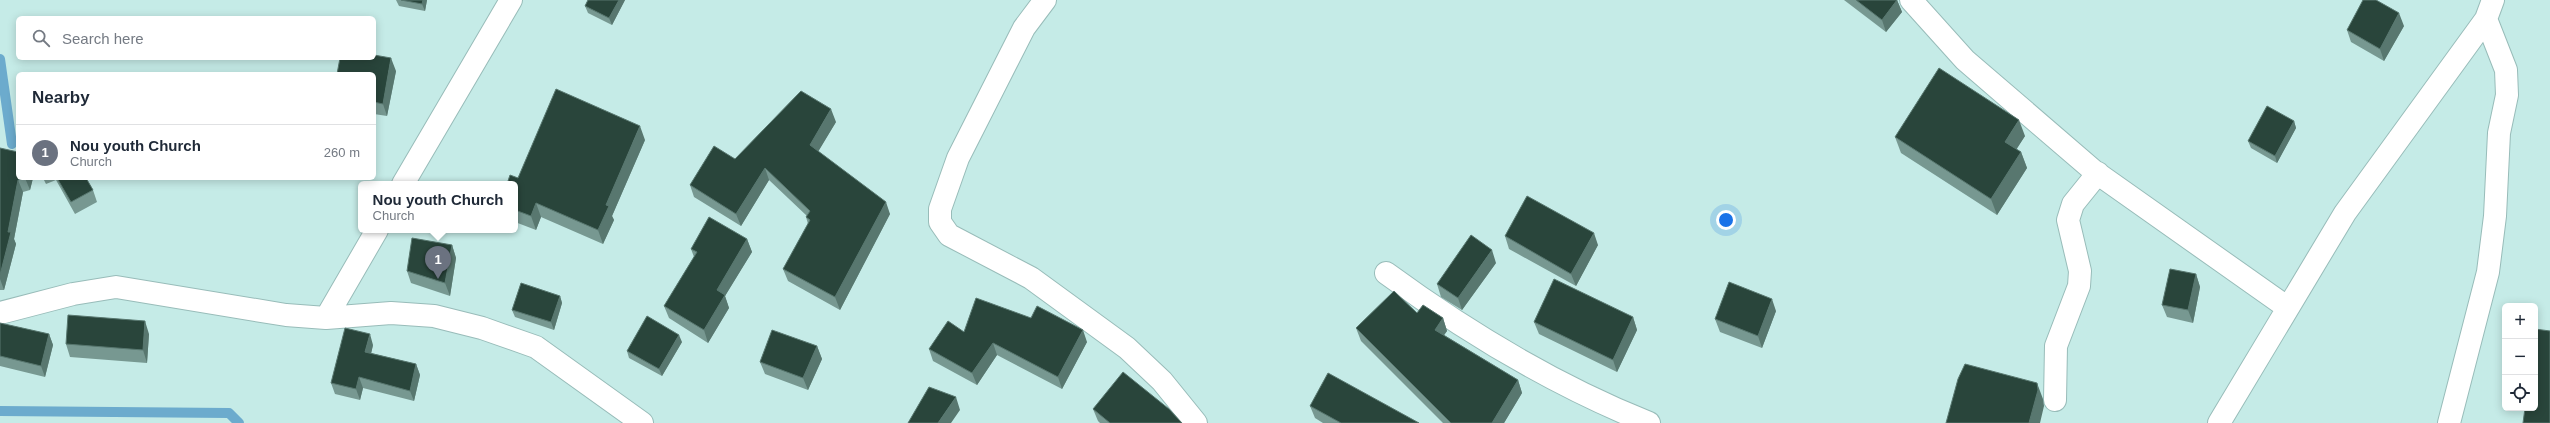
<!DOCTYPE html>
<meta charset="utf-8">
<style>
:root{--surface:#fff;--page:#f6f6f7;--text:#1f2937;--muted:#747a83;--line:#e0e1e3;--accent:#d93025}
body{margin:0;font-family:Arial,sans-serif;background:var(--page);color:var(--text)}
.controls{position:absolute;right:12px;bottom:12px;display:grid;overflow:hidden;border-radius:6px;box-shadow:0 2px 10px #0003}
.controls button{width:36px;height:36px;display:grid;place-items:center;padding:0;border:0;border-bottom:1px solid var(--line);background:var(--surface);color:var(--text);font:20px sans-serif}
.you{position:absolute;left:1726px;top:220px;width:14px;height:14px;margin:-10px;border:3px solid #fff;border-radius:50%;background:#1a73e8;box-shadow:0 0 0 6px #1a73e833}
.badge{display:grid;place-items:center;width:26px;height:26px;border-radius:50%;background:var(--accent);color:#fff;font-size:13px;font-weight:700}
.pin{position:absolute;translate:-50% -33px;filter:drop-shadow(0 1px 2px #0008)}
.pin::after{content:'';position:absolute;top:21px;width:14px;height:12px;background:inherit;clip-path:polygon(0 0,100% 0,50% 100%)}
.popup{position:absolute;left:358px;top:181px;width:160px;height:52px;box-sizing:border-box;display:grid;place-content:center;border-radius:6px;background:var(--surface);filter:drop-shadow(0 1px 3px #0005);font-size:13px;white-space:nowrap;color:var(--muted)}
.popup b{font-size:15px;color:var(--text)}
.popup::after{content:'';position:absolute;left:50%;top:100%;margin-left:-8px;border:8px solid transparent;border-top-color:var(--surface)}
.list{margin:0;padding:0;list-style:none}
h2{display:flex;justify-content:space-between;align-items:center;height:52px;margin:0;padding:0 16px;font-size:17px}
h2 small{font-size:13px;font-weight:400;color:var(--muted)}
.list li{display:grid;grid-template-columns:26px 1fr auto;gap:12px;align-items:center;box-sizing:border-box;height:56px;padding:0 16px;border-top:1px solid var(--line)}
.list b{display:block;font-size:15px;white-space:nowrap}
.list p{margin:0;font-size:13px;white-space:nowrap;color:var(--muted)}
.list em{font-size:13px;font-style:normal;color:var(--muted)}
.icon{flex:none;width:22px;height:22px;fill:none;stroke:currentColor;stroke-width:2;stroke-linecap:round;stroke-linejoin:round}
.map{position:relative;flex:none;width:2550px;height:423px;overflow:hidden}
.search{position:absolute;background:var(--surface);box-shadow:0 2px 10px #0003;left:16px;top:16px;width:360px;height:44px;display:flex;align-items:center;gap:10px;box-sizing:border-box;padding:0 14px;border-radius:6px;color:var(--muted);font-size:15px}
.panel{position:absolute;background:var(--surface);box-shadow:0 2px 10px #0003;left:16px;top:72px;width:360px;height:108px;border-radius:6px}
.map>svg:first-child{display:block}
.lines{fill:none;stroke-linecap:round;stroke-linejoin:round}
.stream{stroke:#6cabcd;stroke-width:10}
.minor-casing{stroke:#98bcb9;stroke-width:24}
.minor{stroke:#fff;stroke-width:22}
.wall{fill:#779891}
.shaded-wall{fill:#58776f}
.building{fill:#29453b;stroke:#58776f}
</style>
<div class="map">
<svg width="2550" height="423" viewBox="0 0 2550 423">
<rect width="100%" height="100%" fill="#c5ebe7"/>
<g class="lines">
<path class="stream" d="M 0,59 L 12,144
M 0,411 L 229,413 L 239,423"/>
<defs>
<path id="minor" d="M 1045,0 L 1024,28 L 958,158 L 940,209 L 940,222 L 949,235 L 1031,278 L 1127,348 L 1162,381 L 1196,423
M 1911,0 L 1965,60 L 2094,171 L 2288,308
M 403,184 L 511,0
M 1386,273 C 1468,333 1554,385 1649,423
M 0,313 L 73,294 L 116,287 L 286,315 L 326,318 L 377,230
M 326,318 L 391,313 L 434,316 L 482,328 L 536,347 L 642,423
M 2055,400 L 2056,346 L 2079,286 L 2080,271 L 2068,220 L 2073,204 L 2098,173
M 2219,423 L 2345,213 L 2486,19 L 2493,0
M 2449,423 L 2488,272 L 2495,216 L 2499,133 L 2507,95 L 2506,70 L 2486,19"/>
</defs>
<use href="#minor" class="minor-casing"/>
<use href="#minor" class="minor"/>
</g>
<path class="wall" d="M 396,0 L 427,0 L 425,11 L 399,6 Z
M 588,0 L 625,0 L 612,25 L 588,13 L 585,6 Z
M 1844,0 L 1897,0 L 1902,12 L 1886,32 Z
M 2404,26 L 2384,61 L 2351,42 L 2347,30 Z
M 396,71 L 387,116 L 374,114 L 374,74 Z
M 2294,121 L 2296,128 L 2277,163 L 2251,148 L 2248,141 Z
M 836,122 L 818,151 L 890,214 L 840,310 L 788,281 L 783,269 L 808,224 L 806,217 L 807,216 L 769,180 L 741,226 L 694,197 L 690,185 L 735,159 Z
M 2025,136 L 2016,149 L 2021,152 L 2027,168 L 1997,215 L 1901,153 L 1895,137 Z
M 645,140 L 612,216 L 614,220 L 603,244 L 541,217 L 536,230 L 515,222 L 515,184 L 518,178 Z
M 0,148 L 18,178 L 33,178 L 30,190 L 23,192 L 14,239 L 16,244 L 4,290 L 0,290 Z
M 43,178 L 86,178 L 93,190 L 97,202 L 75,214 L 56,180 L 46,184 Z
M 1505,236 L 1598,245 L 1576,286 L 1509,249 Z
M 747,239 L 752,252 L 725,296 L 729,308 L 708,343 L 669,318 L 664,306 L 694,257 L 691,249 Z
M 452,245 L 456,258 L 450,296 L 411,283 L 407,271 Z
M 1496,263 L 1462,310 L 1441,297 L 1437,284 Z
M 2196,274 L 2200,287 L 2193,323 L 2167,317 L 2162,305 Z
M 560,296 L 562,303 L 554,330 L 515,317 L 512,310 Z
M 1776,311 L 1762,348 L 1720,332 L 1715,319 Z
M 1417,313 L 1443,318 L 1447,331 L 1444,335 L 1518,380 L 1522,393 L 1504,423 L 1443,423 L 1361,341 L 1356,328 Z
M 1633,317 L 1637,330 L 1617,372 L 1539,334 L 1534,322 Z
M 0,323 L 49,334 L 53,345 L 45,377 L 0,366 Z
M 964,332 L 1087,342 L 1062,389 L 997,355 L 977,385 L 933,361 L 929,349 Z
M 149,334 L 147,363 L 70,357 L 66,344 Z
M 682,342 L 662,376 L 629,358 L 627,351 Z
M 373,345 L 371,353 L 416,364 L 420,375 L 414,401 L 363,388 L 360,400 L 335,394 L 331,383 Z
M 817,346 L 822,359 L 808,390 L 765,374 L 760,362 Z
M 1310,406 L 1419,423 L 1323,423 L 1315,418 Z
M 1093,409 L 1182,423 L 1100,423 L 1098,421 Z"/>
<path class="shaded-wall" d="M 423,0 L 427,0 L 425,11 L 422,4 Z
M 619,0 L 625,0 L 612,25 L 609,18 Z
M 1897,0 L 1902,12 L 1886,32 L 1882,20 Z
M 2399,13 L 2404,26 L 2384,61 L 2380,49 Z
M 391,58 L 396,71 L 387,116 L 383,104 Z
M 831,109 L 836,122 L 815,157 L 810,145 Z
M 2019,120 L 2025,136 L 2011,158 L 2005,142 Z
M 2294,121 L 2296,128 L 2277,163 L 2275,156 Z
M 640,126 L 645,140 L 612,216 L 614,220 L 603,244 L 598,230 L 606,205 Z
M 2021,152 L 2027,168 L 1997,215 L 1991,199 Z
M 765,168 L 769,180 L 741,226 L 736,214 Z
M 25,178 L 33,178 L 30,190 Z
M 18,180 L 23,192 L 14,239 L 16,244 L 4,290 L 0,279 L 0,275 Z
M 886,202 L 890,214 L 840,310 L 835,297 Z
M 536,203 L 541,217 L 536,230 L 531,216 Z
M 1594,233 L 1598,245 L 1576,286 L 1571,274 Z
M 747,239 L 752,252 L 725,296 L 729,308 L 708,343 L 704,330 L 717,290 Z
M 452,245 L 456,258 L 450,296 L 445,283 Z
M 1492,250 L 1496,263 L 1462,310 L 1458,298 Z
M 2196,274 L 2200,287 L 2193,323 L 2188,310 Z
M 560,296 L 562,303 L 554,330 L 551,322 Z
M 1772,299 L 1776,311 L 1762,348 L 1758,336 Z
M 1633,317 L 1637,330 L 1617,372 L 1613,360 Z
M 1443,318 L 1447,331 L 1439,342 L 1435,330 Z
M 145,321 L 149,334 L 147,363 L 143,350 Z
M 1083,330 L 1087,342 L 1062,389 L 1058,377 Z
M 49,334 L 53,345 L 45,377 L 41,366 Z
M 370,334 L 373,345 L 369,363 L 365,352 Z
M 679,335 L 682,342 L 662,376 L 659,369 Z
M 993,343 L 997,355 L 977,385 L 972,373 Z
M 817,346 L 822,359 L 808,390 L 803,378 Z
M 416,364 L 420,375 L 414,401 L 410,391 Z
M 359,377 L 363,388 L 360,400 L 356,389 Z
M 1518,380 L 1522,393 L 1504,423 L 1492,423 Z
M 2037,383 L 2043,399 L 2044,406 L 2040,423 L 2029,423 Z
M 956,397 L 960,410 L 951,423 L 938,423 Z"/>
<path class="building" d="M 401,0 L 423,0 L 422,4 Z
M 588,0 L 619,0 L 609,18 L 585,6 Z
M 1856,0 L 1897,0 L 1882,20 Z
M 2363,0 L 2376,0 L 2399,13 L 2380,49 L 2347,30 Z
M 374,55 L 391,58 L 383,104 L 374,102 L 374,74 L 337,74 L 340,58 L 374,58 Z
M 1939,68 L 2019,120 L 2005,142 L 2021,152 L 1991,199 L 1895,137 Z
M 556,89 L 640,126 L 606,205 L 609,206 L 598,230 L 536,203 L 531,216 L 515,210 L 515,184 L 507,184 L 510,175 L 518,178 Z
M 801,91 L 831,109 L 810,145 L 886,202 L 835,297 L 783,269 L 810,220 L 806,217 L 810,211 L 765,168 L 736,214 L 690,185 L 714,146 L 735,159 Z
M 2267,106 L 2294,121 L 2275,156 L 2248,141 Z
M 0,148 L 18,152 L 18,178 L 23,178 L 18,180 L 8,232 L 11,232 L 0,275 Z
M 57,178 L 86,178 L 93,190 L 71,202 Z
M 1527,196 L 1594,233 L 1571,274 L 1505,236 Z
M 709,217 L 747,239 L 717,290 L 725,295 L 704,330 L 664,306 L 697,252 L 691,249 Z
M 1471,235 L 1492,250 L 1458,298 L 1437,284 Z
M 412,238 L 452,245 L 445,283 L 407,271 Z
M 2170,269 L 2196,274 L 2188,310 L 2162,305 Z
M 1554,279 L 1633,317 L 1613,360 L 1534,322 Z
M 1729,282 L 1772,299 L 1758,336 L 1715,319 Z
M 521,283 L 560,296 L 551,322 L 512,310 Z
M 1394,291 L 1417,313 L 1423,305 L 1443,318 L 1435,330 L 1518,380 L 1492,423 L 1451,423 L 1356,328 Z
M 976,298 L 1031,318 L 1037,306 L 1083,330 L 1058,377 L 993,343 L 972,373 L 929,349 L 948,321 L 964,332 Z
M 68,315 L 145,321 L 143,350 L 66,344 Z
M 647,316 L 679,335 L 659,369 L 627,351 Z
M 0,323 L 49,334 L 41,366 L 0,356 Z
M 345,328 L 370,334 L 365,352 L 416,364 L 410,391 L 359,377 L 356,389 L 331,383 Z
M 2535,329 L 2550,331 L 2550,423 L 2523,423 L 2525,408 L 2535,408 Z
M 772,330 L 817,346 L 803,378 L 760,362 Z
M 1965,364 L 2037,383 L 2038,390 L 2029,423 L 1946,423 L 1958,379 Z
M 1123,372 L 1169,409 L 1182,423 L 1110,423 L 1093,409 Z
M 1328,373 L 1419,423 L 1341,423 L 1310,406 Z
M 929,387 L 956,397 L 938,423 L 908,423 Z"/>
</svg>
<div class="controls">
<button>+</button>
<button>−</button>
<button><svg class="icon" aria-label="locate" viewBox="0 0 24 24"><circle cx="12" cy="12" r="6"/><path d="M12 2v4M12 18v4M2 12h4M18 12h4"/></svg></button>
</div>
<div class="you"></div>
<div class="pin badge" style="left:438px;top:279px;background:#6b7280">1</div>
<div class="popup"><b>Nou youth Church</b>Church</div>
<div class="search"><svg class="icon" aria-label="search" viewBox="0 0 24 24"><circle cx="10" cy="10" r="6"/><path d="M15 15l6 6"/></svg>Search here</div>
<section class="panel">
<h2>Nearby<small></small></h2>
<ul class="list">
<li><span class="badge" style="background:#6b7280">1</span><div><b>Nou youth Church</b><p>Church</p></div><em>260 m</em></li>
</ul>
</section>
</div>
